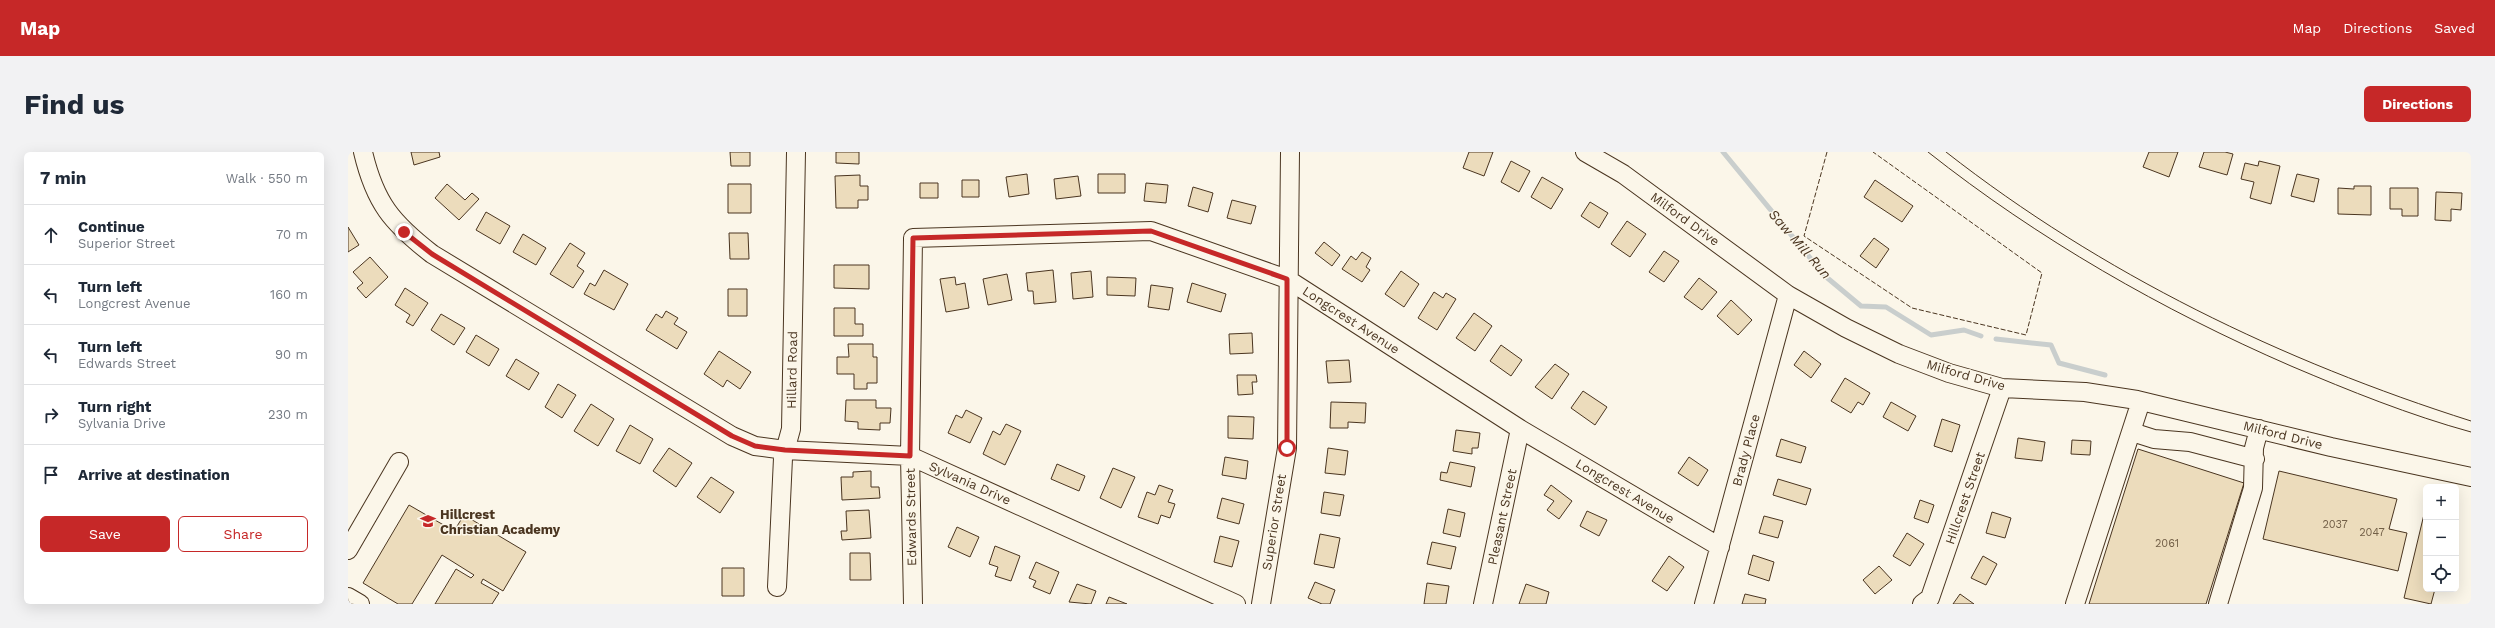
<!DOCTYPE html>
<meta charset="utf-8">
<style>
:root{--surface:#fff;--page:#f2f2f3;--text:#1f2937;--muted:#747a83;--line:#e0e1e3;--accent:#c62828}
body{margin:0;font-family:"Work Sans",sans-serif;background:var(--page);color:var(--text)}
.controls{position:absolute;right:12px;bottom:12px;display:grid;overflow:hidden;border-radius:6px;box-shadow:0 4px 16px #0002}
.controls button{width:36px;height:36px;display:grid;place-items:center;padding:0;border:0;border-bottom:1px solid var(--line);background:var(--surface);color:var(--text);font:20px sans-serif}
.stop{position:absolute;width:12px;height:12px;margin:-9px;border:3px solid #c62828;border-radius:50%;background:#fff}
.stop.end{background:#c62828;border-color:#fff;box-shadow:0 1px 4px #0008}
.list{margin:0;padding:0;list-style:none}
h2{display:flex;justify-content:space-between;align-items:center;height:52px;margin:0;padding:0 16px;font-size:17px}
h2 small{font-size:13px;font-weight:400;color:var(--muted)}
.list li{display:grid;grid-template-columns:26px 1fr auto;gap:12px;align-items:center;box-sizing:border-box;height:60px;padding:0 16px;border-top:1px solid var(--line)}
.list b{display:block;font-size:15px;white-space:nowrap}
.list p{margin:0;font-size:13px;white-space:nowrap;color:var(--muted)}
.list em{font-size:13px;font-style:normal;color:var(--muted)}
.actions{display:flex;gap:8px;padding:12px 16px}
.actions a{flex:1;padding:9px 0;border:1px solid var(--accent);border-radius:6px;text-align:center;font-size:14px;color:var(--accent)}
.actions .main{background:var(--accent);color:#fff}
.icon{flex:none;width:22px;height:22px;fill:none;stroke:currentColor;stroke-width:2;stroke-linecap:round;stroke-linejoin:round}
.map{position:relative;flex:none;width:2123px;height:452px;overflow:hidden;border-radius:6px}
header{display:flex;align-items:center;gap:24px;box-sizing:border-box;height:56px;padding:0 20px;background:var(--accent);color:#fff}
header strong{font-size:19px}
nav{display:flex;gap:22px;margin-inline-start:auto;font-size:14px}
.intro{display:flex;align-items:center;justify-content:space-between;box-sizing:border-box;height:96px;padding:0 24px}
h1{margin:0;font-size:28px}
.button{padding:10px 18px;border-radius:6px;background:var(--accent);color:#fff;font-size:14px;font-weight:700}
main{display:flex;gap:24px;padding:0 24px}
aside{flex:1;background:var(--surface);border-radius:6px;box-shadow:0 4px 16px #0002}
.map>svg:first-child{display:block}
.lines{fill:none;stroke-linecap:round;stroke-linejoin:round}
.stream{stroke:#c9cecd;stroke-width:5}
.building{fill:#ecdcbc;stroke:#4a3520}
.minor-casing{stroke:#4a3520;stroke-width:20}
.minor{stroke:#fbf6e9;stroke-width:18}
.tram{stroke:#4a3520;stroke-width:1}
.fence{stroke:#4a3520;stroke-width:1;stroke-dasharray:5 2;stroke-linecap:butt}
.route{stroke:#c62828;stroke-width:5}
.labels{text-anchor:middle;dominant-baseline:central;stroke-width:3;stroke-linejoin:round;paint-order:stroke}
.number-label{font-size:11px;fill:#725f47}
.street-label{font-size:13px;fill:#4a3520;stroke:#fbf6e9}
.poi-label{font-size:13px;font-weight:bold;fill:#4a3520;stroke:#fbf6e9;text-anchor:start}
.water-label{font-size:14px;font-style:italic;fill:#4a3520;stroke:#fbf6e9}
</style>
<header>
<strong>Map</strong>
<nav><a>Map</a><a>Directions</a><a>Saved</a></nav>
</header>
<div class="intro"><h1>Find us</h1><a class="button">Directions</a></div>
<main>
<aside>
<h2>7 min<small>Walk · 550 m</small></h2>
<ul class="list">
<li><svg class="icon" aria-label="ahead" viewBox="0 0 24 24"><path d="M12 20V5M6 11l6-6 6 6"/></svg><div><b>Continue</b><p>Superior Street</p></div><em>70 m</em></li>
<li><svg class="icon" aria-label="left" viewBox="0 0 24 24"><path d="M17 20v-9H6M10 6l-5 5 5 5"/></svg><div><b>Turn left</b><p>Longcrest Avenue</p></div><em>160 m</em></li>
<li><svg class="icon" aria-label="left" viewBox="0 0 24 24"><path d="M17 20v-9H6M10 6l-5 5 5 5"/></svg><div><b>Turn left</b><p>Edwards Street</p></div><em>90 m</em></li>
<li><svg class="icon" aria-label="right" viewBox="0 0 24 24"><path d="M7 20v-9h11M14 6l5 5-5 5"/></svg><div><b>Turn right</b><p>Sylvania Drive</p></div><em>230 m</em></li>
<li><svg class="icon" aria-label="arrive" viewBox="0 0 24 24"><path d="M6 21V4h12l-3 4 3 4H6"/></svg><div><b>Arrive at destination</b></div></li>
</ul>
<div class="actions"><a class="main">Save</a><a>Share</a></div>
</aside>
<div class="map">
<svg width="2123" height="452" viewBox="0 0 2123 452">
<rect width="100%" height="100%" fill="#fbf6e9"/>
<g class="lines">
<path class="stream" d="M 1375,0 L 1477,124 L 1513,154 L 1538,155 L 1583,183 L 1616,178 L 1633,184
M 1648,187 L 1703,193 L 1711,211 L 1757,223"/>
</g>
<path class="building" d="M 63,0 L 91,0 L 92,5 L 66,13 Z
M 382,0 L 402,0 L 402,14 L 383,14 Z
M 488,0 L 511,0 L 511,12 L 488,11 Z
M 1121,0 L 1145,0 L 1136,24 L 1115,16 Z
M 1801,0 L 1830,0 L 1821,25 L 1795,15 Z
M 1856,0 L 1877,0 L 1885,2 L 1879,23 L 1851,15 Z
M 1163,9 L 1182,19 L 1171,40 L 1153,30 Z
M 1911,9 L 1932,14 L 1923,52 L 1902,46 L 1906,30 L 1893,27 L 1897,11 L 1910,14 Z
M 679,22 L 681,42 L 661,45 L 658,25 Z
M 750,22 L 777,22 L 777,41 L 750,41 Z
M 1949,22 L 1971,27 L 1966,50 L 1943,44 Z
M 512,23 L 512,34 L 520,34 L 520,48 L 510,48 L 510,56 L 488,56 L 487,24 Z
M 730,24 L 733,44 L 708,47 L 706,27 Z
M 1194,25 L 1215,37 L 1203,57 L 1183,45 Z
M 614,28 L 631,28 L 631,45 L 614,45 Z
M 1527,28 L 1565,54 L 1554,70 L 1516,45 Z
M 572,31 L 590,31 L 590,46 L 572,46 Z
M 798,31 L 820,33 L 818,51 L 796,49 Z
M 99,32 L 117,48 L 124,41 L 131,47 L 111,68 L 87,46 Z
M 380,32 L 403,32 L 403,61 L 380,61 Z
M 2006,34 L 2023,34 L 2023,63 L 1990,62 L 1990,36 L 2006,37 Z
M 845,35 L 865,41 L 860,60 L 840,54 Z
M 2042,36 L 2070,36 L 2070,64 L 2054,64 L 2054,57 L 2042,57 Z
M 2088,40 L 2114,41 L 2113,58 L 2103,57 L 2103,69 L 2087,68 Z
M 884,48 L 908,54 L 903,72 L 879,66 Z
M 1242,50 L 1260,61 L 1251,76 L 1233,64 Z
M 138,60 L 162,74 L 152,92 L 128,78 Z
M 1279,69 L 1298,82 L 1282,105 L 1263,92 Z
M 0,75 L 11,93 L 0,100 Z
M 381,81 L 400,81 L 401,107 L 382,107 Z
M 175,82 L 198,96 L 188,113 L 165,100 Z
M 1526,86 L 1541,97 L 1528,116 L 1512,104 Z
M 976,90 L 992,103 L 984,114 L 967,101 Z
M 222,91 L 237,101 L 229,114 L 236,119 L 225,136 L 202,122 Z
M 1316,99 L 1331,109 L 1316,130 L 1301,120 Z
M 1014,100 L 1023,106 L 1018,115 L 1022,118 L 1014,130 L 994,117 L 1003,104 L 1008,108 Z
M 22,105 L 40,125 L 18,146 L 9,136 L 15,131 L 5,120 Z
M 486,113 L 521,113 L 521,137 L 486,136 Z
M 256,118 L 280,132 L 266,158 L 236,142 L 242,131 L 247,134 Z
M 705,118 L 708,150 L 686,152 L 685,139 L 680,139 L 678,121 Z
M 743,119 L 745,145 L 725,147 L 723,121 Z
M 1053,119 L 1071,132 L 1056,155 L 1037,142 Z
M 659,122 L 664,148 L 640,153 L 635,127 Z
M 607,125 L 608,133 L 617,131 L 621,156 L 598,160 L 592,127 Z
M 759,125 L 788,126 L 787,144 L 759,143 Z
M 1351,126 L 1369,140 L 1354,158 L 1336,145 Z
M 844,131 L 878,142 L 873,160 L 839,150 Z
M 803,133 L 825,136 L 821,158 L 800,155 Z
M 57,136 L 80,151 L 65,174 L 58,170 L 62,163 L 47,153 Z
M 380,137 L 399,137 L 399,164 L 380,164 Z
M 1086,140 L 1095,146 L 1098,141 L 1108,147 L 1089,178 L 1070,166 Z
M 1383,148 L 1404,168 L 1390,183 L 1369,164 Z
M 486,156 L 507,156 L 507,172 L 515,172 L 515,184 L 486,184 Z
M 318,159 L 330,166 L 326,172 L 339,180 L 329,197 L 298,178 L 308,162 L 314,166 Z
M 1126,161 L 1144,174 L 1127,199 L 1108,186 Z
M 93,162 L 117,176 L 106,193 L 83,178 Z
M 904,181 L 905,201 L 882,202 L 881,182 Z
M 128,183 L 151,197 L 141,214 L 118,200 Z
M 500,192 L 525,192 L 525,205 L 529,205 L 529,231 L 519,231 L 519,237 L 506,237 L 506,222 L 489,222 L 489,205 L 501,205 Z
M 1153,193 L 1174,208 L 1163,224 L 1142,209 Z
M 371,199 L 403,220 L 392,237 L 379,228 L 375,235 L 356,222 Z
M 1456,199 L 1473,212 L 1463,226 L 1446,213 Z
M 168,207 L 191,221 L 181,238 L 158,224 Z
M 1001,208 L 1003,230 L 980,231 L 978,209 Z
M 1207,212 L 1221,222 L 1204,247 L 1187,235 Z
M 889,223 L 908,223 L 909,230 L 904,230 L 905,242 L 890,243 Z
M 1497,226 L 1522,241 L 1515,253 L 1510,250 L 1503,261 L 1483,249 Z
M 210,232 L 228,243 L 214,266 L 197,255 Z
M 1235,239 L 1259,255 L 1247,273 L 1223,256 Z
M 498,248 L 528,248 L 528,256 L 543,256 L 542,271 L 532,271 L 532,278 L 510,277 L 510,270 L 497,269 Z
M 983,250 L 1018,251 L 1017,271 L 1000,270 L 1000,276 L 982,276 Z
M 1543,250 L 1568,264 L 1560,279 L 1535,265 Z
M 243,252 L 266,267 L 250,294 L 226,279 Z
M 618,258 L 634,266 L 622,291 L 600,281 L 608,263 L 614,266 Z
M 880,264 L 906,265 L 905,287 L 880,286 Z
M 1594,267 L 1612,273 L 1604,300 L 1586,294 Z
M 658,272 L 673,279 L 657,313 L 635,302 L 645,279 L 652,283 Z
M 282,273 L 305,287 L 292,312 L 268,299 Z
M 1108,278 L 1132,281 L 1130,296 L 1124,296 L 1124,302 L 1105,299 Z
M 1670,286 L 1697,290 L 1694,309 L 1667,306 Z
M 1433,287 L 1458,295 L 1453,311 L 1428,304 Z
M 1724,288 L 1743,289 L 1742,303 L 1723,302 Z
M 321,296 L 344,311 L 328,335 L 305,319 Z
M 980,296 L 1000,299 L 997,323 L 977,321 Z
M 1790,297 L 1896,331 L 1858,452 L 1741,452 Z
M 877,305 L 900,309 L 898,327 L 874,323 Z
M 1341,305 L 1360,318 L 1350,334 L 1330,321 Z
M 1102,310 L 1127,315 L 1123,335 L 1092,328 L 1093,320 L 1099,321 Z
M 709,312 L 737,324 L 731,339 L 703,327 Z
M 765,316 L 787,325 L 773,356 L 752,346 Z
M 523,319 L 523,335 L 531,335 L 532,346 L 494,348 L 493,325 L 505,325 L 505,320 Z
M 1931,319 L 2049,347 L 2041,377 L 2059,381 L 2050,419 L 1915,387 Z
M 363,325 L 386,340 L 372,361 L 349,345 Z
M 1430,327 L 1463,337 L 1458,353 L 1425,343 Z
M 811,333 L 825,338 L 820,350 L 827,352 L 822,366 L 813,363 L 810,372 L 790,365 L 799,340 L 807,343 Z
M 1203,333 L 1224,349 L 1211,367 L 1199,358 L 1206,349 L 1196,343 Z
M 976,340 L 996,343 L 992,364 L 973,361 Z
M 874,346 L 896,352 L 891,372 L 869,366 Z
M 1572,348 L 1586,353 L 1580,371 L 1566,366 Z
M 61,353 L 106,379 L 116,363 L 178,400 L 155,439 L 135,427 L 133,431 L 151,441 L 144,452 L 87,452 L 108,417 L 123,426 L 126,423 L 94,403 L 64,452 L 50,452 L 15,431 Z
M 2078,354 L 2078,437 L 2087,437 L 2083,452 L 2056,446 Z
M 1100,357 L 1117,361 L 1112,385 L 1095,381 Z
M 521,358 L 523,386 L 494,388 L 493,379 L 499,379 L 498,359 Z
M 1239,359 L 1259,368 L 1251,384 L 1232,374 Z
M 1644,360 L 1663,366 L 1657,386 L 1638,381 Z
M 1416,364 L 1435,369 L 1430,386 L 1411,381 Z
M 609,375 L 631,385 L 622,405 L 600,395 Z
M 1559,381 L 1576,392 L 1562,414 L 1545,404 Z
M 972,382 L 992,386 L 986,416 L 966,412 Z
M 872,384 L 891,389 L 884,415 L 866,410 Z
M 1084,390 L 1108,395 L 1103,417 L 1079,412 Z
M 647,394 L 672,404 L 663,429 L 647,424 L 650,415 L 641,412 Z
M 502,401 L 522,401 L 523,428 L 502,428 Z
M 1405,403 L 1426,410 L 1421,429 L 1400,422 Z
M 1321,404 L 1336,415 L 1319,439 L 1304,429 Z
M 1635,404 L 1649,412 L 1638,433 L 1623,426 Z
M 688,410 L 711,420 L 702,442 L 685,435 L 688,429 L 681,426 Z
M 1531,414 L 1544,428 L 1527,442 L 1515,428 Z
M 374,416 L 396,416 L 396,444 L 374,444 Z
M 967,430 L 987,438 L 982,452 L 974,452 L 960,446 Z
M 1079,431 L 1101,434 L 1098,452 L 1076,452 Z
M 729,432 L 748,439 L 743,452 L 721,450 Z
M 1178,432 L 1201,440 L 1198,452 L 1171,452 Z
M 1397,442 L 1418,447 L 1417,452 L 1394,452 Z
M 1612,442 L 1626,452 L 1605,452 Z
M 761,445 L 779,452 L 758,452 Z"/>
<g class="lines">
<defs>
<path id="minor" d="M 15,0 C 27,51 44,71 84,102 L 384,284 L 407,294 L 437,298 L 562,304 L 888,452
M 1237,0 L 1275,22 L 1440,143 L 1498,176 L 1551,202 L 1601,221 L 1654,236 L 1737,240 L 1789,248 L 1983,295 L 2123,325
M 1784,280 L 1806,287 L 1842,290 L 1907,307
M 0,398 L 51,310
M 429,435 L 435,306 L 443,277 L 448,0
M 0,445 L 12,452
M 565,452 L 562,304 L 565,86 L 803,79 L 939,127 L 1172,277 L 1372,395
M 913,452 L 939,296 L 942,0
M 1135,452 L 1172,277
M 1356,452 L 1440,143
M 1574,452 L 1582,446 L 1654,236
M 1727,452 L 1793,249
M 1870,452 L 1905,336 L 1906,296 L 1911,277"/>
</defs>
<use href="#minor" class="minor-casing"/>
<use href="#minor" class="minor"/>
<path class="tram" d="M 1580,0 C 1690,87 1814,158 1943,214 C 2002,239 2061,263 2123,280
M 1598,0 C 1754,122 1934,209 2123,269"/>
<path class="fence" d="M 1479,0 L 1456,84 L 1564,156 L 1678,183 L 1694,121 L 1525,0"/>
</g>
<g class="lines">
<path class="route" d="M 56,80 L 84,102 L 384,284 L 407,294 L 437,298 L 562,304 L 565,86 L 803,79 L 939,127 L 939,296"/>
</g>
<defs>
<symbol id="school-bare" viewBox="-9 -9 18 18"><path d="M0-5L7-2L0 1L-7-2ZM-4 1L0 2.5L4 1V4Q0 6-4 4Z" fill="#c62828" stroke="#fbf6e9" stroke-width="2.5" paint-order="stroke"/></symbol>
</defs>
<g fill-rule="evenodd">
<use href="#school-bare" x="69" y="358" width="22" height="22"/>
</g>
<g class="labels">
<g class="number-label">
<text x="1987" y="372">2037</text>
<text x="2024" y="380">2047</text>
<text x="1819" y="391">2061</text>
</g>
<g class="street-label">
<text transform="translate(1337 67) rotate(36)">Milford Drive</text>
<text transform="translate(1003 168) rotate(33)">Longcrest Avenue</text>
<text transform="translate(444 218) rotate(-89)">Hillard Road</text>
<text transform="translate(1618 223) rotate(16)">Milford Drive</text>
<text transform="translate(1935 283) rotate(14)">Milford Drive</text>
<text transform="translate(1398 298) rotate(-75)">Brady Place</text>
<text transform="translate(622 331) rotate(24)">Sylvania Drive</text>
<text transform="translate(1277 339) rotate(31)">Longcrest Avenue</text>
<text transform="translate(1617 346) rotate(-71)">Hillcrest Street</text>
<text transform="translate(563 365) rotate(-91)">Edwards Street</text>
<text transform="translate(1154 365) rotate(-78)">Pleasant Street</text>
<text transform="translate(926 370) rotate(-81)">Superior Street</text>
</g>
<g class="poi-label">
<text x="92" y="362">Hillcrest<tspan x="92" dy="15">Christian Academy</tspan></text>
</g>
<g class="water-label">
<text transform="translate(1452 92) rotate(49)">Saw Mill Run</text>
</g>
</g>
</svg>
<div class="controls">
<button>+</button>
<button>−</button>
<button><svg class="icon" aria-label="locate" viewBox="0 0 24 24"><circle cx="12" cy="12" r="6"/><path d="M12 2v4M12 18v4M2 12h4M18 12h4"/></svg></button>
</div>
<div class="stop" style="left:939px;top:296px"></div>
<div class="stop end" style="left:56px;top:80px"></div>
</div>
</main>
